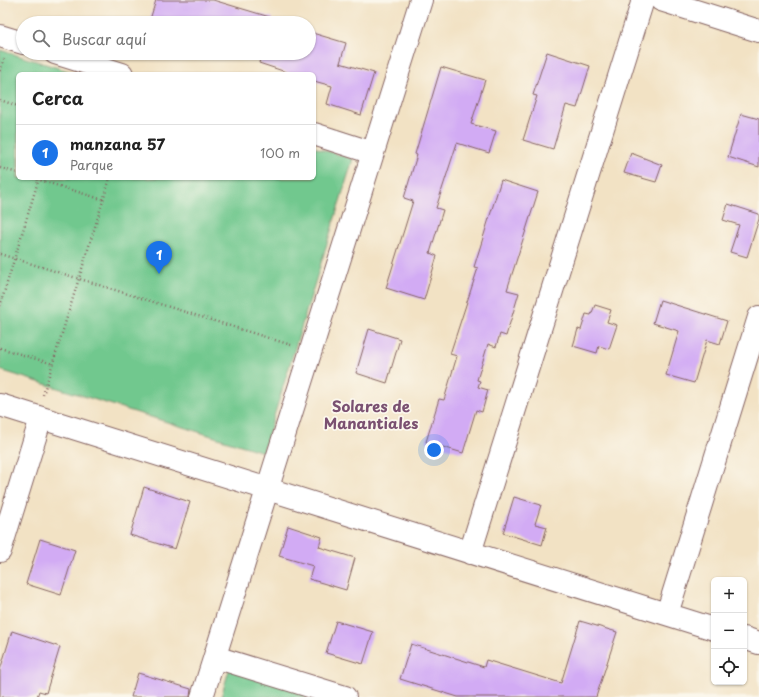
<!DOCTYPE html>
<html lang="es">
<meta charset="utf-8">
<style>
:root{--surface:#fff;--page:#f2f2f2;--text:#222;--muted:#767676;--line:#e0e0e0;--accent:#1a73e8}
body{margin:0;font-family:"Playpen Sans",sans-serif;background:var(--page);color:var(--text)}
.controls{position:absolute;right:12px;bottom:12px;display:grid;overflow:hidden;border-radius:6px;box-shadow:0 1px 3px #0004}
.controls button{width:36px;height:36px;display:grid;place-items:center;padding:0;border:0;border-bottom:1px solid var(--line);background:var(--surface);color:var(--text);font:20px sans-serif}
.you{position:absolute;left:434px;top:450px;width:14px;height:14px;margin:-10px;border:3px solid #fff;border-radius:50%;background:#1a73e8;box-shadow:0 0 0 6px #1a73e833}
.badge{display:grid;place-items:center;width:26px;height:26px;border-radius:50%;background:var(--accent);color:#fff;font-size:13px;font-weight:700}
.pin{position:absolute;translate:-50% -33px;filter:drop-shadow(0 1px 2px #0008)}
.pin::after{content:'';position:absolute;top:21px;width:14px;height:12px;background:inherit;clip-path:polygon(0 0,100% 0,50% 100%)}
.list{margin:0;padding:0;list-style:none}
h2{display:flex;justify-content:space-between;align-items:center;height:52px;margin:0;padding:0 16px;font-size:17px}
h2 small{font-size:13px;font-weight:400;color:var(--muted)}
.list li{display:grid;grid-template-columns:26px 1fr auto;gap:12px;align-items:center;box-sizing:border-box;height:56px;padding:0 16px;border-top:1px solid var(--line)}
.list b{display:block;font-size:15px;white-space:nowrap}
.list p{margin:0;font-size:13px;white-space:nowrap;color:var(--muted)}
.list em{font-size:13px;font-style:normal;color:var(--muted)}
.icon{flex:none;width:22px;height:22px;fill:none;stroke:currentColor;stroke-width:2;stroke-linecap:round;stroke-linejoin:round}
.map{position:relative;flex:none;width:759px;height:697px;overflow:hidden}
.search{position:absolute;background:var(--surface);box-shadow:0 1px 3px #0004;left:16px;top:16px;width:300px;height:44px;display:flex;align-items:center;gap:10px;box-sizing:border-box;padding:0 14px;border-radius:22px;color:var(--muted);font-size:15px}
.panel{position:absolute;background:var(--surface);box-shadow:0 1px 3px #0004;left:16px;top:72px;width:300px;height:108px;border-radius:6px}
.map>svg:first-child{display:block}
.green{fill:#71c88e;stroke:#5e745c}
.building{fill:#d2abf4}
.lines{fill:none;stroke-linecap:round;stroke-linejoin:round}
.minor-casing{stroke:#856361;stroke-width:24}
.path{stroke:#856361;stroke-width:2.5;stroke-dasharray:1 3;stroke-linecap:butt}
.minor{stroke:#fff;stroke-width:22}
.labels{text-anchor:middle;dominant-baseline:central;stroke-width:3.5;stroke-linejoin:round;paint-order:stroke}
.neighbourhood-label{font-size:15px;font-weight:bold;fill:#7a5071;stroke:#fbf7ec}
</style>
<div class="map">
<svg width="759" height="697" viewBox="0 0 759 697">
<rect width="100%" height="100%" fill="#fbf7ec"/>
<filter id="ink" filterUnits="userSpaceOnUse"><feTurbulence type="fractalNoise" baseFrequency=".025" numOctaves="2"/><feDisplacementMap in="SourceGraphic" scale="8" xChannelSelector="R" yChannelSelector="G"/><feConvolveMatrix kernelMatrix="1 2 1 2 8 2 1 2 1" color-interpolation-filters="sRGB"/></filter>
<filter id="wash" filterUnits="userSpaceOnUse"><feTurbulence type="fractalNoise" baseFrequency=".012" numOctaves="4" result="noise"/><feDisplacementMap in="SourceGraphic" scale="16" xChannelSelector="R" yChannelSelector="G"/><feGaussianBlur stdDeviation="0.9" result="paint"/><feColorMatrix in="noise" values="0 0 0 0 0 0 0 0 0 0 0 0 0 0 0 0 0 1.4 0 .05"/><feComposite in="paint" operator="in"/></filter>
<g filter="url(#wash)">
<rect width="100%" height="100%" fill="#f2e2c4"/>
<path class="green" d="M 0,50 L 78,74 L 18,74 L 18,178 L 314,178 L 314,147 L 353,159 L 263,452 L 0,370 Z
M 231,663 L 339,697 L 221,697 Z"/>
<g id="blocks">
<path class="building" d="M 156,0 L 213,0 L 273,18 L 272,20 L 280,23 L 149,23 Z
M 309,32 L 346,43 L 340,63 L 374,73 L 361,115 L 327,104 L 332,86 L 314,81 L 314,74 L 292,74 L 259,63 L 260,59 L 242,53 L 309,53 Z
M 547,52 L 590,66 L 577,108 L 566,105 L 553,149 L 523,140 L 537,96 L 533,95 Z
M 441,67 L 485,80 L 471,124 L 496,131 L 489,153 L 457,143 L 436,208 L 443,210 L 430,253 L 437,256 L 424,300 L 386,288 L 413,201 L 404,198 L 417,155 L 415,154 Z
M 741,114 L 759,119 L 759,167 L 728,157 Z
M 631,153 L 662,165 L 656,182 L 624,173 Z
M 501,180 L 538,192 L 507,290 L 519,293 L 506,336 L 500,334 L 496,347 L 488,344 L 477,380 L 480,381 L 478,387 L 488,390 L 482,412 L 476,410 L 463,453 L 426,442 L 439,399 L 444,400 L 457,356 L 450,354 L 478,268 L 474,267 Z
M 728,204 L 759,214 L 759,219 L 747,257 L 730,252 L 739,225 L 723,220 Z
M 660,300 L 727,321 L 720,344 L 707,340 L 694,383 L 666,375 L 679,331 L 653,323 Z
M 595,305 L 611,310 L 607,322 L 617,325 L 609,349 L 599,346 L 597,353 L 573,346 L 578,329 L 581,330 L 586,314 L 591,315 Z
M 369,329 L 400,339 L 387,383 L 356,373 Z
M 144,487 L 190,502 L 175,549 L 130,535 Z
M 514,497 L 541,505 L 535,524 L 547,527 L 542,545 L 503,533 Z
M 288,526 L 322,537 L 319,547 L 355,558 L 346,590 L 309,579 L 313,566 L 279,556 Z
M 40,539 L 75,550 L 61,595 L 26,584 Z
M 336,621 L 373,632 L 363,664 L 326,653 Z
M 580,621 L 617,632 L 596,697 L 458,697 L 400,679 L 411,644 L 484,667 L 486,660 L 561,683 Z
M 12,631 L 60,647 L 46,693 L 39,691 L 37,697 L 0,697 L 0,670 Z
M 138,673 L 191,689 L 190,697 L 131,697 Z"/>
</g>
</g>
<g filter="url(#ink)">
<use href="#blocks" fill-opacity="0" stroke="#856361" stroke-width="1"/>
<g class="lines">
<defs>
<path id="minor" d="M 661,0 L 759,31
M 0,36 L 23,43
M 55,53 L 122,74
M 314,134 L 373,153
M 0,405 L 714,629
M 0,551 L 41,418
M 470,553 L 643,0
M 667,614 L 759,317
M 744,638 L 759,643
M 215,657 L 345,697
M 202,697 L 421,0"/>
</defs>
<use href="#minor" class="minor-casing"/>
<path class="path" d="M 0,71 L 4,59
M 0,100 L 18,106
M 0,168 L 18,173
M 33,178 L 104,200
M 0,254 L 291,345
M 0,306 L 39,178
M 0,348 L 53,364
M 43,395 L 110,178"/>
<use href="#minor" class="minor"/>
</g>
</g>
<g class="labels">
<g class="neighbourhood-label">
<text x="371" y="405">Solares de<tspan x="371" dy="17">Manantiales</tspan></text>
</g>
</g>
</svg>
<div class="controls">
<button>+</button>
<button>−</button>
<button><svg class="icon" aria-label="locate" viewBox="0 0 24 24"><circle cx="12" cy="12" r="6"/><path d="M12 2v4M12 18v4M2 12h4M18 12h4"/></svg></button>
</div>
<div class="you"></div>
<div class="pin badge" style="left:159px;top:274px">1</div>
<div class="search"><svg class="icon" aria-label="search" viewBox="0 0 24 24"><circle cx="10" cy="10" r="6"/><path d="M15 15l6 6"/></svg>Buscar aquí</div>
<section class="panel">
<h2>Cerca<small></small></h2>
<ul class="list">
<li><span class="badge">1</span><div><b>manzana 57</b><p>Parque</p></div><em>100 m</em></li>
</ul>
</section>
</div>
